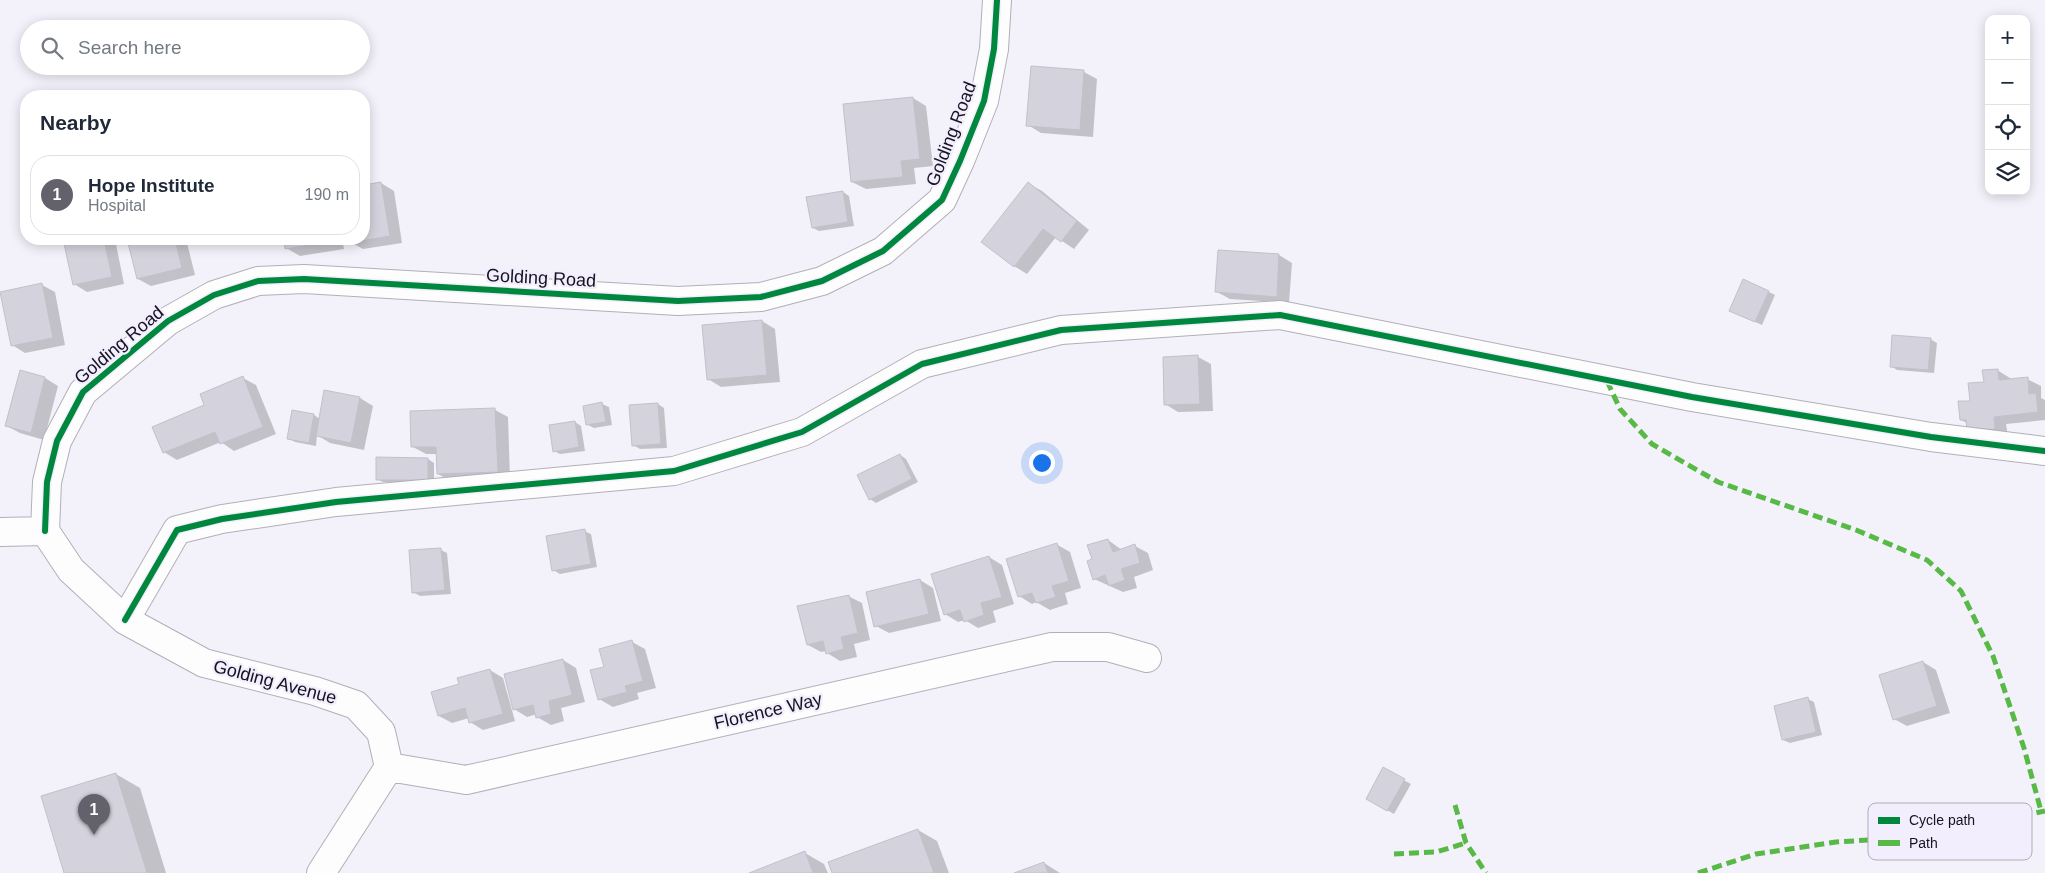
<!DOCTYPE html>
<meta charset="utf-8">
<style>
:root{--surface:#fff;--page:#f6f6f7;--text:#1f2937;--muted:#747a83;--line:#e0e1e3;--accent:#63616c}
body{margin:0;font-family:Helvetica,sans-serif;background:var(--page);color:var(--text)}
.controls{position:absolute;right:15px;top:15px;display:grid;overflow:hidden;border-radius:10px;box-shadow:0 2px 12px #0003}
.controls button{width:45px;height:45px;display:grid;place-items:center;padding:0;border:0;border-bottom:1px solid var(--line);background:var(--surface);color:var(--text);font:25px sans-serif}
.you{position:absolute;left:1041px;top:462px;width:18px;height:18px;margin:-12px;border:4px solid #fff;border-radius:50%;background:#1a73e8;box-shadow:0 0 0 8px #1a73e833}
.badge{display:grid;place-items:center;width:32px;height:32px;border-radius:50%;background:var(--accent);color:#fff;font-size:16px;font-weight:700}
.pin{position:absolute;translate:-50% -41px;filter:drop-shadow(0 1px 2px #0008)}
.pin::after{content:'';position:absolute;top:26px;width:18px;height:15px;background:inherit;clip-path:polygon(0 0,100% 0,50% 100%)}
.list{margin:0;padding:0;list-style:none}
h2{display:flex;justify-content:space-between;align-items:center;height:65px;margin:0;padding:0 20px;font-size:21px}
h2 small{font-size:16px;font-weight:400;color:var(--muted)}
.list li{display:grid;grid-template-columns:32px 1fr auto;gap:15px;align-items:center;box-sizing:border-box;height:80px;margin:0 10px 10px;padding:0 10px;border:1px solid var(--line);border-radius:20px}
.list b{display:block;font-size:19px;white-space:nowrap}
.list p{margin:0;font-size:16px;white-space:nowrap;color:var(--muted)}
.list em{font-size:16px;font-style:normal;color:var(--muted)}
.icon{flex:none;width:28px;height:28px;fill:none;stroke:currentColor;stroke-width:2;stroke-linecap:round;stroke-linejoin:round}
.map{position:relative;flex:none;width:2045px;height:873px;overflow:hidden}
.search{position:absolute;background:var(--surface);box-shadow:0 2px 12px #0003;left:20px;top:20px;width:350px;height:55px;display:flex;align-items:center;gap:12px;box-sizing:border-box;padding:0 18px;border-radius:28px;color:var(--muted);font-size:19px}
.panel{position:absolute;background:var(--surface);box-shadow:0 2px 12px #0003;left:20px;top:90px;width:350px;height:155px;border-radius:20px}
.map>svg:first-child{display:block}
.shadow{fill:#0003}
.building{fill:#d4d2dc;stroke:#c2c0ca}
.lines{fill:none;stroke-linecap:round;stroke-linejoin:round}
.street-casing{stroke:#b2afb9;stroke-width:30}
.street{stroke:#fdfdfe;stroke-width:28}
.quiet{stroke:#58b947;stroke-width:5;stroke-dasharray:10 5;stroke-linecap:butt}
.cycleway-casing{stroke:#f2eefd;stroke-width:9}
.cycleway{stroke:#00873e;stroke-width:6}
.labels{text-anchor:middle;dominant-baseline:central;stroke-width:4.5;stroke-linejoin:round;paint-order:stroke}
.street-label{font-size:18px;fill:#161320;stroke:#f2eefd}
.key{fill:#f2eefd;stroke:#b0acbb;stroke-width:1}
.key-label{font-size:14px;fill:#161320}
</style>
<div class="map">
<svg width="2045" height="873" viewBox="0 0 2045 873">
<rect width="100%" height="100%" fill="#f3f2fa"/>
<path class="shadow" d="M 1032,68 L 1084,72 L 1097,79 L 1093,137 L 1041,133 L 1028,125 Z
M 913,98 L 926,106 L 933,166 L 914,168 L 916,184 L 866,189 L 852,182 L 844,105 Z
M 381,183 L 394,191 L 402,243 L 363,249 L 350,242 L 350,239 L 364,239 L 364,186 Z
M 1029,184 L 1042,191 L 1089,230 L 1074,249 L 1056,237 L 1027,274 L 1014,266 Z
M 843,192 L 849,196 L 854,226 L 819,231 L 813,228 Z
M 64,239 L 115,239 L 124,284 L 87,292 L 74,284 Z
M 128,239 L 186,239 L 195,275 L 151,286 L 138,279 Z
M 285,239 L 342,239 L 344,249 L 300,256 L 286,248 Z
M 1279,255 L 1292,263 L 1289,303 L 1230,299 L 1217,292 Z
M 42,285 L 55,292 L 65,345 L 25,353 L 12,345 Z
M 1769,292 L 1775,295 L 1762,325 L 1737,314 Z
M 762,321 L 775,329 L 780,382 L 721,387 L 708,379 Z
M 1930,339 L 1937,343 L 1934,373 L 1897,370 L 1891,366 Z
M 1198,357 L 1211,364 L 1213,411 L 1178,412 L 1165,404 L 1164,358 Z
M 1997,370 L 2010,378 L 2011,380 L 2027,379 L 2041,386 L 2041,398 L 2045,400 L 2045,420 L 2006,424 L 2008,436 L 1981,438 L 1967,423 L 1961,420 L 1971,402 Z
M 21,372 L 45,378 L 58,386 L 44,440 L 20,433 L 7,426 Z
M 243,378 L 256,385 L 276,434 L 234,451 L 221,442 L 177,460 L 164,452 L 206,406 Z
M 360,398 L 373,406 L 364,450 L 330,443 L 317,435 L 316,446 L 295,442 L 288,438 L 314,415 L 320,419 Z
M 602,404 L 609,407 L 612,425 L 594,428 L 588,425 Z
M 658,404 L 664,408 L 667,448 L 640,449 L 633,445 Z
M 495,410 L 508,417 L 510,479 L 451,481 L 438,474 L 438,454 L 426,454 L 413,447 L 412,412 Z
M 575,422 L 581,426 L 585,451 L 560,454 L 554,451 Z
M 900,455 L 906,459 L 918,482 L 876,503 L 870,499 Z
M 377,458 L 428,459 L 434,463 L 434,483 L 383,482 L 377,479 Z
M 584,531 L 591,534 L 597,567 L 560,574 L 553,570 Z
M 1108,540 L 1122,550 L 1135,546 L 1148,553 L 1153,570 L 1134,577 L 1137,588 L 1123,592 L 1094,579 L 1093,560 Z
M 1056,544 L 1070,552 L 1081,588 L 1065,593 L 1068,604 L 1050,610 L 1036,602 L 1032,604 L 1019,596 Z
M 441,550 L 447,553 L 451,594 L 420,596 L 413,592 Z
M 989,557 L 1002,565 L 1014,604 L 993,611 L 996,622 L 978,628 L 965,620 L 958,622 L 945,614 Z
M 920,580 L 933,588 L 941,621 L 889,633 L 876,626 Z
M 848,596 L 862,603 L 870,640 L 854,644 L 857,657 L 840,661 L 827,653 L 827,651 L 821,652 L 808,645 Z
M 632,642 L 645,649 L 656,688 L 637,693 L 639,699 L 613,707 L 599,699 L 605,668 Z
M 563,660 L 576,668 L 585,702 L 561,708 L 564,721 L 551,725 L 537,717 L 537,714 L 527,717 L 514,709 Z
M 1923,662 L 1936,670 L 1950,713 L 1907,726 L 1894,719 Z
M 490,670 L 503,678 L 515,721 L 483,730 L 470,722 L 469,718 L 452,723 L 439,716 L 460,685 Z
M 1808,699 L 1814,702 L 1822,735 L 1790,743 L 1783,740 Z
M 1383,769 L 1411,784 L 1394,814 L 1367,799 Z
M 116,774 L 140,788 L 166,873 L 66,873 Z
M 918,830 L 937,841 L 949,873 L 834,873 Z
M 805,853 L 824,864 L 828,873 L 753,873 Z
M 1044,863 L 1060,873 L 1017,873 Z"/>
<path class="building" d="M 1031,66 L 1084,70 L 1080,130 L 1026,126 Z
M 913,97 L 920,159 L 901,161 L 903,177 L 851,182 L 843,104 Z
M 381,182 L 390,236 L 349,243 L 348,239 L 364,239 L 364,185 Z
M 1028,182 L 1077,221 L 1061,242 L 1043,229 L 1014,267 L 981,242 Z
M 843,191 L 848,222 L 812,228 L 806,197 Z
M 63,239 L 104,239 L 112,277 L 73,285 Z
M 127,239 L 175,239 L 182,268 L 137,279 Z
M 284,239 L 331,239 L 331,242 L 285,249 Z
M 1218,250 L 1279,254 L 1277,297 L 1215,292 Z
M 1743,279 L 1769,291 L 1755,322 L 1729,311 Z
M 42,283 L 53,338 L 11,346 L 0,292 Z
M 762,320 L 767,375 L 707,380 L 702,325 Z
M 1892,335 L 1931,338 L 1928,370 L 1890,367 Z
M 1198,355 L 1200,404 L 1164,405 L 1163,357 Z
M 1998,369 L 1999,380 L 2028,377 L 2029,394 L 2036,393 L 2038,412 L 1994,417 L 1995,429 L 1967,431 L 1966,420 L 1960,420 L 1958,401 L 1970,401 L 1968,383 L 1984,382 L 1982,370 Z
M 20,370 L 45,377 L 31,433 L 5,426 Z
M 243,376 L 263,427 L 220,444 L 215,432 L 163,453 L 152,427 L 204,405 L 200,394 Z
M 324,390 L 360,397 L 351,443 L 316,436 Z
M 602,402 L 606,422 L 586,425 L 583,406 Z
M 658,403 L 661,444 L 632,446 L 629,405 Z
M 495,408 L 498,472 L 437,474 L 436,447 L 411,447 L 410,411 Z
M 292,410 L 314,414 L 309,443 L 287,439 Z
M 575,421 L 579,447 L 553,452 L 549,425 Z
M 900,454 L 912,479 L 869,500 L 857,475 Z
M 376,457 L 428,458 L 428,480 L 376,480 Z
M 585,529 L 591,564 L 552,571 L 546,536 Z
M 1108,539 L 1113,552 L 1135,544 L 1140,563 L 1121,569 L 1125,580 L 1109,586 L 1105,575 L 1093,580 L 1087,561 L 1092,559 L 1087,545 Z
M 1057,543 L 1069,581 L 1052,586 L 1056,597 L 1036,603 L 1032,593 L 1018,597 L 1006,559 Z
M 441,548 L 445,590 L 412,593 L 409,550 Z
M 989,556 L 1002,597 L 981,603 L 984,615 L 964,622 L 960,610 L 944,615 L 931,574 Z
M 920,579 L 929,614 L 874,627 L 866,592 Z
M 849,595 L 858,633 L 841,637 L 844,649 L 826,654 L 823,641 L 807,645 L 797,606 Z
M 632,640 L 643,681 L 625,686 L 627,692 L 598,700 L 590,670 L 604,667 L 599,649 Z
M 563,659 L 572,695 L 549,701 L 551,714 L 536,718 L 533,705 L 513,710 L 504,674 Z
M 1923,661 L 1937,706 L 1893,720 L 1879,675 Z
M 490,669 L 503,714 L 469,723 L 465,708 L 438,716 L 431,692 L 459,684 L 457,678 Z
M 1808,697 L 1816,732 L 1782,740 L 1774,706 Z
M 1383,767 L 1405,779 L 1387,811 L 1366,799 Z
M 116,773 L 147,873 L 64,873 L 41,796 Z
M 918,829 L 934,873 L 832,873 L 828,862 Z
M 805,851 L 813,873 L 749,873 Z
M 1044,862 L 1048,873 L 1014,873 Z"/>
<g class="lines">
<defs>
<path id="street" d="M 45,531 L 47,482 L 57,441 L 83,392 L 168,321 L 214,295 L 258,281 L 304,279 L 678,301 L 761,297 L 822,281 L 883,251 L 942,200 L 960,161 L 984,101 L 994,49 L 997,0
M 45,531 L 71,570 L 125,620 L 204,663 L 315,691 L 356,705 L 381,732 L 389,767 L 321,873
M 0,532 L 45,531
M 125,620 L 177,530 L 222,519 L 336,502 L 674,471 L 802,432 L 922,364 L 1061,330 L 1280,315 L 1692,397 L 1931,437 L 2045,451
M 389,767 L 466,780 L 1052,647 L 1108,647 L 1147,658"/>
</defs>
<use href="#street" class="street-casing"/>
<use href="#street" class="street"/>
<path class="quiet" d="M 1607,381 L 1620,409 L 1652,444 L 1718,482 L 1856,530 L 1927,560 L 1961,591 L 1993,656 L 2024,748 L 2041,811
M 1455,805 L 1466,843 L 1486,873
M 1394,854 L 1436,852 L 1466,843
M 1698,873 L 1756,854 L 1836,842 L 1919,837 L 2045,811"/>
<defs>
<path id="cycleway" d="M 45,531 L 47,482 L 57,441 L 83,392 L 168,321 L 214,295 L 258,281 L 304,279 L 678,301 L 761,297 L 822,281 L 883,251 L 942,200 L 960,161 L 984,101 L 994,49 L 997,0
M 125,620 L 177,530 L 222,519 L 336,502 L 674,471 L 802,432 L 922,364 L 1061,330 L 1280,315 L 1692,397 L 1931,437 L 2045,451"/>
</defs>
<use href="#cycleway" class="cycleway-casing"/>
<use href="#cycleway" class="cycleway"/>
</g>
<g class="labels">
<g class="street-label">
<text transform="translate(951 134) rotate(-69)">Golding Road</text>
<text transform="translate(541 278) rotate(3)">Golding Road</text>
<text transform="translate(119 345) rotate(-40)">Golding Road</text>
<text transform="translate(275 682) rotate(15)">Golding Avenue</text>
<text transform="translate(768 711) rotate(-13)">Florence Way</text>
</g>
</g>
<rect x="1868" y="803" width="164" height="57" rx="8" class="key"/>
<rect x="1878" y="817" width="22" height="7" fill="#00873e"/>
<rect x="1878" y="840" width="22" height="6" fill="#58b947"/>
<g class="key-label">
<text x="1909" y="825">Cycle path</text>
<text x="1909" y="848">Path</text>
</g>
</svg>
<div class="controls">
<button>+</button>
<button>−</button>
<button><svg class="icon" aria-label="locate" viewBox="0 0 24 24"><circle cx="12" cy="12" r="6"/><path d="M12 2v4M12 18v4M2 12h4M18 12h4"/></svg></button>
<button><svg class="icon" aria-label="layers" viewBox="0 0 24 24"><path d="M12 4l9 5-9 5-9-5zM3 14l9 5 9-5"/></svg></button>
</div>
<div class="you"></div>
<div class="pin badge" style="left:94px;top:835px">1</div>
<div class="search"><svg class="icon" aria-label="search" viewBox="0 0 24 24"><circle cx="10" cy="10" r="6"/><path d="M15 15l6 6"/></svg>Search here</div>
<section class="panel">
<h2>Nearby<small></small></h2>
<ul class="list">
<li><span class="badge">1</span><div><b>Hope Institute</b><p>Hospital</p></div><em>190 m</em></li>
</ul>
</section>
</div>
